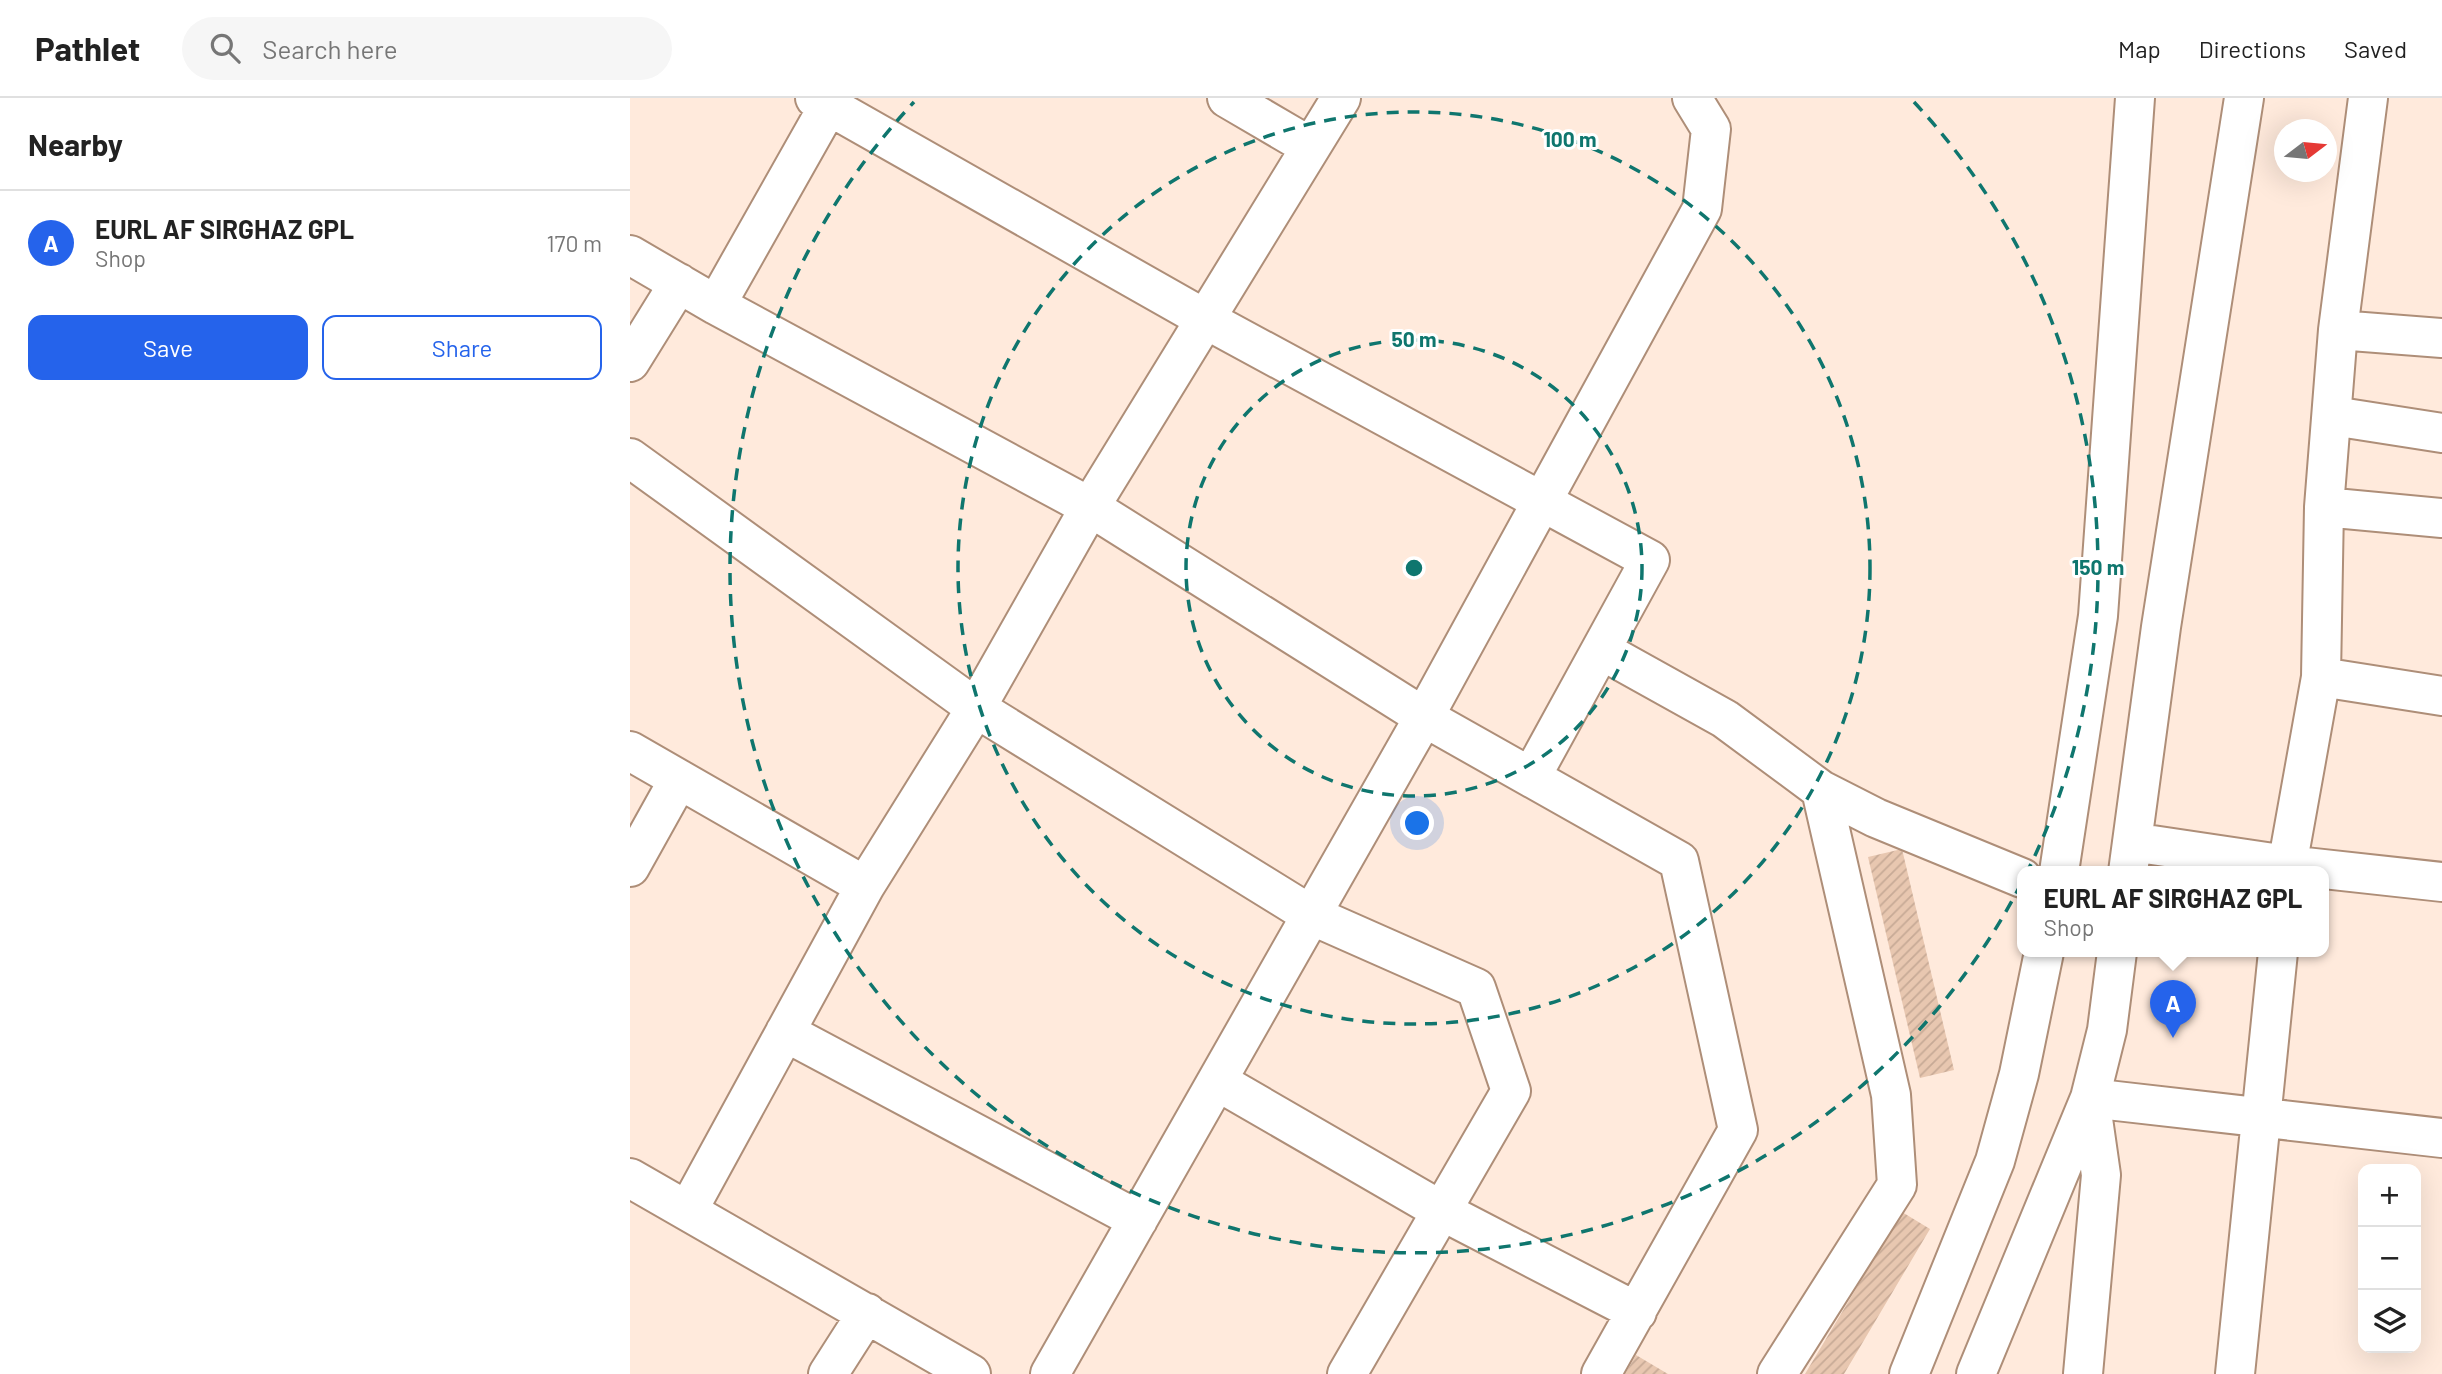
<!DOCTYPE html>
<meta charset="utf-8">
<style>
:root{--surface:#fff;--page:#f6f6f6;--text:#222;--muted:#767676;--line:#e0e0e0;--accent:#2563eb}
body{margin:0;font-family:Barlow,sans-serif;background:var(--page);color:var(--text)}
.controls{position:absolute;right:21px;bottom:21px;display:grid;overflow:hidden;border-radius:14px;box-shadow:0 7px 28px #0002}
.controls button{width:63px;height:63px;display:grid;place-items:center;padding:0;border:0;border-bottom:2px solid var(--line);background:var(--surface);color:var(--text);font:35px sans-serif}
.compass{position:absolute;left:1644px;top:21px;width:63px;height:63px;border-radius:50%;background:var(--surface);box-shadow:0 7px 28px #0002;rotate:74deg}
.you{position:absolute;left:788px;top:726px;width:24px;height:24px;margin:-18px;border:5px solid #fff;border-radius:50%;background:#1a73e8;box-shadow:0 0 0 10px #1a73e833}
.badge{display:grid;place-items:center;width:46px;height:46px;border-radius:50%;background:var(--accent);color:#fff;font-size:23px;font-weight:700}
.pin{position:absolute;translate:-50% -58px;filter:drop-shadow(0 2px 4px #0008)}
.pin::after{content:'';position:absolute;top:37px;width:24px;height:21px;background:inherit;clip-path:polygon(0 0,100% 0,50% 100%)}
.popup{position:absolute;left:1387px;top:768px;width:312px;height:91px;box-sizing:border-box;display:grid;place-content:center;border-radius:14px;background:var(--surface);filter:drop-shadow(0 2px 5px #0005);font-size:23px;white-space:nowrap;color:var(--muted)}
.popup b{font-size:26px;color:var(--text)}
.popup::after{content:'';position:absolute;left:50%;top:100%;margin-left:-14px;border:14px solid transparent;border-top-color:var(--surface)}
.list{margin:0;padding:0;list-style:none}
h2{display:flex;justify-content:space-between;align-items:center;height:91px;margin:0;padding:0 28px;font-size:30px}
h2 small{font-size:23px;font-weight:400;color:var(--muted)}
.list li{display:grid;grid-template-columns:46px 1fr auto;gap:21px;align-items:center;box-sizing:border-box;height:105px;padding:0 28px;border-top:2px solid var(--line)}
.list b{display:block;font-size:26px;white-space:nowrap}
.list p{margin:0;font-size:23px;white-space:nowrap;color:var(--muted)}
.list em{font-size:23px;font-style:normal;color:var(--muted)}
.actions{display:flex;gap:14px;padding:21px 28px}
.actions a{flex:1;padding:16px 0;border:2px solid var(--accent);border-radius:14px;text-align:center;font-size:24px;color:var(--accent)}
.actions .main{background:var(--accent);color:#fff}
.icon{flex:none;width:38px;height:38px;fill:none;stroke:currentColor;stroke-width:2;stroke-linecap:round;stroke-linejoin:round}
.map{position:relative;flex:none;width:1812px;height:1276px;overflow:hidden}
header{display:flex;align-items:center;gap:42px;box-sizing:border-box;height:98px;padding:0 35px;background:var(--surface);border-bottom:2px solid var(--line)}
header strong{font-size:33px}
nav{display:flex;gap:38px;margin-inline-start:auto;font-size:24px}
.search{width:490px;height:63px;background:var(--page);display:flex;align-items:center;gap:18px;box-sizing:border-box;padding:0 24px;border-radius:38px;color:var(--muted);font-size:26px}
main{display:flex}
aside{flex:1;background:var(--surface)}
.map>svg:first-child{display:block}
.building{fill:url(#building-hatch)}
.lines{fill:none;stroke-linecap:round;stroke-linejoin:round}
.minor-casing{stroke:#ae8e78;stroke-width:42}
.minor{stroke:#fff;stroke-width:38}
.ring{fill:none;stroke:#0f766e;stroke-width:3.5;stroke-dasharray:12 9}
.centre{fill:#0f766e;stroke:#fff;stroke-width:3.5}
.ring-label{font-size:21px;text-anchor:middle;font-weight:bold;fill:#0f766e;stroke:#fff;stroke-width:6;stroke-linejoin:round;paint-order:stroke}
</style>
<header>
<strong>Pathlet</strong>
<div class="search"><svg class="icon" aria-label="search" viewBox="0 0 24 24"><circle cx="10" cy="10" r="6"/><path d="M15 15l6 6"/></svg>Search here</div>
<nav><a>Map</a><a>Directions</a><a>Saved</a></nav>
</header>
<main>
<aside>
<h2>Nearby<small></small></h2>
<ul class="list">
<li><span class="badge">A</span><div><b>EURL AF SIRGHAZ GPL</b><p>Shop</p></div><em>170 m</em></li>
</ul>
<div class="actions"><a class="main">Save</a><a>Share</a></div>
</aside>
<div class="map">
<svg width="1812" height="1276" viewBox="0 0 1812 1276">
<defs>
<pattern id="building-hatch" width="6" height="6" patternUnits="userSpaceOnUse" patternTransform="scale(1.75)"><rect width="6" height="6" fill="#e8c7b0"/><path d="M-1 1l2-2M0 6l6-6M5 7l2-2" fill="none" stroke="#c7aa96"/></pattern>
</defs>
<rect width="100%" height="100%" fill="#ffeadc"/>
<path class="building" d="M 1272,751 L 1324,972 L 1290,980 L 1238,759 Z
M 1272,1114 L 1300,1131 L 1214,1276 L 1175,1276 Z
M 1006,1257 L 1038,1276 L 995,1276 Z"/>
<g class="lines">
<defs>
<path id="minor" d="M 185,0 L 575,221 L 1020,462 L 901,679
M 597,0 L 679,48
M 0,157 L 86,207 L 460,409 L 794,619 L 1049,763 L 1108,1032 L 971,1276
M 86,207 L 203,0
M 1708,232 L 1812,240
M 0,264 L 49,185
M 1703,318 L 1812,335
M 0,360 L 346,610 L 681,817 L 846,890 L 881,993 L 717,1276
M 1694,409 L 1812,420
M 971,552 L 1095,621 L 1191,692 L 1261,997 L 1267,1087 L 1147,1276
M 1691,579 L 1812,598
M 0,653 L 235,788
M 1191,692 L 1246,720 L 1392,780
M 1502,744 L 1657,767 L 1812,784
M 0,769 L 49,681
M 1429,774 L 1468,518 L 1505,0
M 1498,774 L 1531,529 L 1614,0
M 1656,774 L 1691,579 L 1694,409 L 1708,232 L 1738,0
M 155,934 L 508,1122
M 587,983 L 810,1112 L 1007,1214
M 0,1080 L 341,1276
M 58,1112 L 235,788 L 346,610 L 460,409 L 711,0
M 198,1276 L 237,1215
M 420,1276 L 794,619 L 1072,111 L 1081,31 L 1062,0
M 1279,1276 L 1365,1063 L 1389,976 L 1414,854
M 1346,1276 L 1460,1000 L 1477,932 L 1487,854
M 1453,1276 L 1471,1077 L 1460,1000 L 1812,1040
M 1605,1276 L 1648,854"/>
</defs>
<use href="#minor" class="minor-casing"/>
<use href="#minor" class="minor"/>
</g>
<g class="ring">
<circle cx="784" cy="470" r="228"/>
<circle cx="784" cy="470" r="456"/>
<path d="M1284 4A684 684 0 1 1 284 4"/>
</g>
<circle cx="784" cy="470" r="10" class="centre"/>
<g class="ring-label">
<text x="940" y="49">100 m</text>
<text x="784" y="249">50 m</text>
<text x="1468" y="477">150 m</text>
</g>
</svg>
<div class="controls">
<button>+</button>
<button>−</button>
<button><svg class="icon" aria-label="layers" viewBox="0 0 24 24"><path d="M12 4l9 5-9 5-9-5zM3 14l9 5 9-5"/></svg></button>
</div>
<svg class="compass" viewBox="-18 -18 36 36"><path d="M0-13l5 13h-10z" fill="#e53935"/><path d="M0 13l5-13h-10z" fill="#767676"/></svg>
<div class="you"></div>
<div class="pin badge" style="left:1543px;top:940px">A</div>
<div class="popup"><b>EURL AF SIRGHAZ GPL</b>Shop</div>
</div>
</main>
